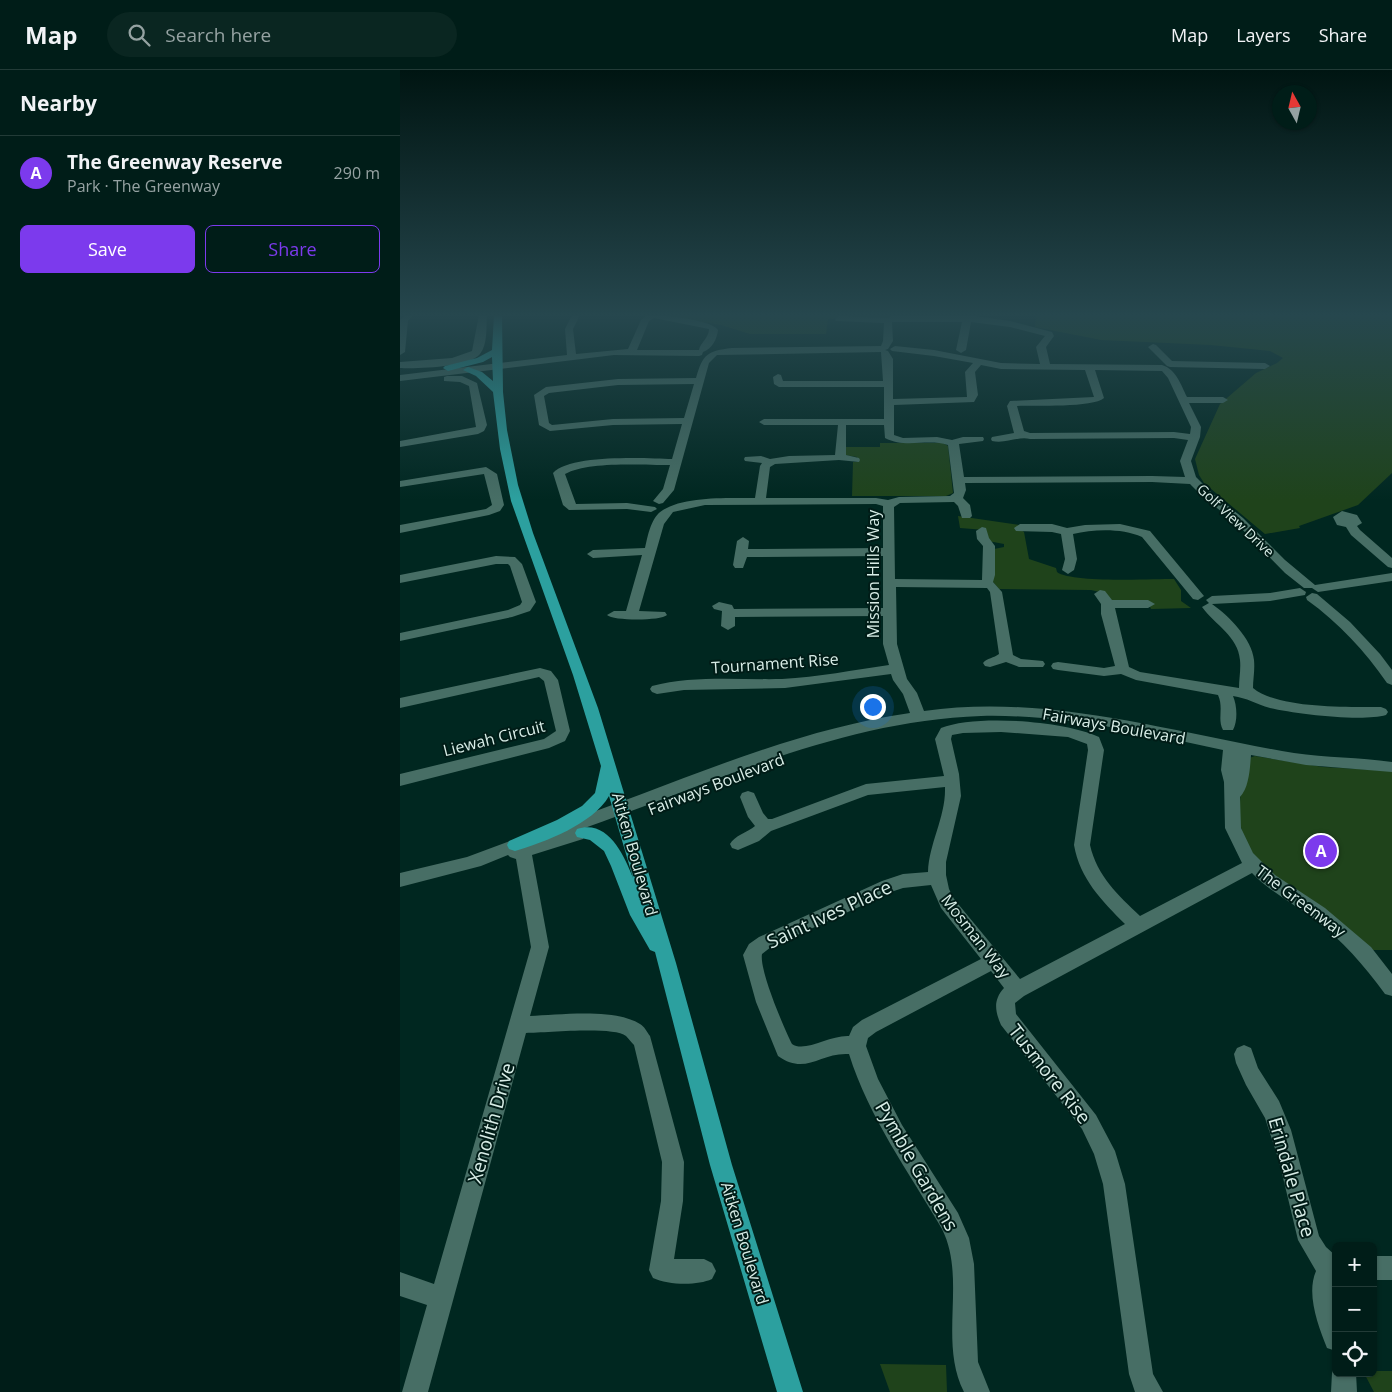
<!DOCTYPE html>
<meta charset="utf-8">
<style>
:root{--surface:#001d18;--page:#0a2621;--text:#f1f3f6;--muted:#95a2a2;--line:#223b37;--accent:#7c3aed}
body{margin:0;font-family:"Open Sans",sans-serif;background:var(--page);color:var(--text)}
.controls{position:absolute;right:15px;bottom:15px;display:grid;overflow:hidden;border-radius:8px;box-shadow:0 1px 4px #0004}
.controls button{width:45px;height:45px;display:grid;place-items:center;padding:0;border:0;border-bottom:1px solid var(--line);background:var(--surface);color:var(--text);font:25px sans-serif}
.compass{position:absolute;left:872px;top:15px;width:45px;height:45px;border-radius:50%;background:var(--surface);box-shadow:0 1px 4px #0004;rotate:352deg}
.you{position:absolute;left:472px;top:636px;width:18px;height:18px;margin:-12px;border:4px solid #fff;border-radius:50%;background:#1a73e8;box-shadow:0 0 0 8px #1a73e833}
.badge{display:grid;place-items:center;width:32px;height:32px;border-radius:50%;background:var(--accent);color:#fff;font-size:16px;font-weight:700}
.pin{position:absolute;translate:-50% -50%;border:2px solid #fff;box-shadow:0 1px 5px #0006}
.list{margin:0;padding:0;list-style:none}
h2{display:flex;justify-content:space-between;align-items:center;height:65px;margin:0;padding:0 20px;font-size:21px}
h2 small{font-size:16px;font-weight:400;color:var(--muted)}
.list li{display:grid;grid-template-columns:32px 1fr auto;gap:15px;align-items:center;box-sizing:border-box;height:75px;padding:0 20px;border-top:1px solid var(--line)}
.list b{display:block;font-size:19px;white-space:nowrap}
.list p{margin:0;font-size:16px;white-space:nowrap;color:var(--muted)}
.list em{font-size:16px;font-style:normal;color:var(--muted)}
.actions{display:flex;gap:10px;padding:15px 20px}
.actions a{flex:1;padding:11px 0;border:1px solid var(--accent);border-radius:8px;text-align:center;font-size:18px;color:var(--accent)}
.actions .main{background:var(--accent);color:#fff}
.icon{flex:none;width:28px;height:28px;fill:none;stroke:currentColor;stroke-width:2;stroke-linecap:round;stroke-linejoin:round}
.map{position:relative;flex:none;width:992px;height:1322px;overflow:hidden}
header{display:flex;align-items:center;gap:30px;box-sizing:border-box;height:70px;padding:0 25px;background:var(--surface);border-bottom:1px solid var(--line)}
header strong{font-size:24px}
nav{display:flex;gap:28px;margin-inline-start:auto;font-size:18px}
.search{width:350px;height:45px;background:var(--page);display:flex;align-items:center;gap:12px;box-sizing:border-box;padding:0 18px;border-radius:28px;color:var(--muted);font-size:19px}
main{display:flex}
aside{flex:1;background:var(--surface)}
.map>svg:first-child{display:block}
.green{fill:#1f431b}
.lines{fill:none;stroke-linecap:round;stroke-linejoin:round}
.minor{fill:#476e65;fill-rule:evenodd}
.major{fill:#2ca09f;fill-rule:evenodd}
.labels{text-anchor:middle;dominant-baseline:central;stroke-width:4;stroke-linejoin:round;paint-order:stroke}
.far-street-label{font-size:14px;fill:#d8ede7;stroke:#001c17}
.street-label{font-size:16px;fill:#d8ede7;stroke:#001c17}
.near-street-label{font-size:19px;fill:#d8ede7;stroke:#001c17}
</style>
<header>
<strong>Map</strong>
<div class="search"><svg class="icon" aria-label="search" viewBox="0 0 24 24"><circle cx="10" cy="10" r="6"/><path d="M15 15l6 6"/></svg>Search here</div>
<nav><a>Map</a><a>Layers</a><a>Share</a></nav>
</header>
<main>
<aside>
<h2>Nearby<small></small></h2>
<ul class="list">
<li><span class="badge">A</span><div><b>The Greenway Reserve</b><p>Park · The Greenway</p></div><em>290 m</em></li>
</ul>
<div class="actions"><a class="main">Save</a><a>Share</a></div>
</aside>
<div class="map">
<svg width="992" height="1322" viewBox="0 0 992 1322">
<rect width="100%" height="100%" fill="#002720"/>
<path class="green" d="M 261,245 L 542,245 L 541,247 L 428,249 L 426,264 L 350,264 L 321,255 Z
M 636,245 L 992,245 L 992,403 L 958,435 L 899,456 L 900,458 L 865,464 L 804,413 L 799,405 L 795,389 L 820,334 L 856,303 L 877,293 L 883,288 L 870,281 L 811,275 L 701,270 L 635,257 Z
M 480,373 L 543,373 L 548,376 L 553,423 L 546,426 L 452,426 L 453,392 L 457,392 L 457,387 L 445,385 L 446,377 L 480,377 Z
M 558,446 L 620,455 L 621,460 L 624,462 L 629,489 L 656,498 L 657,502 C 671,513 752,509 774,509 L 781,520 L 781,531 L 791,538 L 751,539 L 748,532 L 712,531 L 704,523 L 691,520 L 599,519 L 593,512 L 594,479 L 604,477 L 604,474 L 588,471 L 585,460 L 560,458 Z
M 855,686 L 923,697 L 992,701 L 992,880 L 968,880 L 863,798 L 844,771 L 839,748 L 841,716 L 849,688 Z
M 480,1294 L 546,1295 L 547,1322 L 490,1322 Z
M 973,1301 L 992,1301 L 992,1322 L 974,1322 L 964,1303 L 973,1303 Z"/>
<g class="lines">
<path class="minor" d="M 5,245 L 13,245 L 8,251 L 5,282 L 0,285 L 0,250 Z
M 79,245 L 87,245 C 86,256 88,274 80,284 C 70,297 17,299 0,298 L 0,292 L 52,288 L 72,281 Z
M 172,245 L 180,245 L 173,259 L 176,284 L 228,279 L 241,250 L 247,245 C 261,245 311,249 318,260 C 317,269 312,279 303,282 L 302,285 L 299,286 L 214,285 L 0,311 L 0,305 L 167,285 L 165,259 ZM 254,248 L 309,259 C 309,268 300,273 299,280 L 237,280 L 249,251 Z
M 439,246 L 487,248 L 492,246 L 575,246 L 610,251 L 652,262 L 654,266 L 646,277 L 650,294 L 762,295 C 776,299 781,315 787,327 L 823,327 L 828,330 L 823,333 L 789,333 L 801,357 L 800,367 L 791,391 L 796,407 L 812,423 L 843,448 L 885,490 L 915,515 L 992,503 L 992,511 L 918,522 L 912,518 L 904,518 L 885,503 L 835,452 L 804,428 L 790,414 L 752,412 L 565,413 L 566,420 L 563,428 L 570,435 L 572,446 L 570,448 L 562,448 L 558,436 L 554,432 L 500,433 L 494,437 L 495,509 L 582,510 L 583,476 L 577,469 L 576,461 L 582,457 L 586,458 L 589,468 L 595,476 L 595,505 L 593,512 L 602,522 L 613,585 L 621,589 L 643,591 L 645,594 L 643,597 L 619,597 L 606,592 L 590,597 L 585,596 L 583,593 C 587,588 594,588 599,584 L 590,522 L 587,518 L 496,517 L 497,574 L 507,609 L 517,623 L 524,641 C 649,623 772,663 894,683 C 926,688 959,687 992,692 L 992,702 L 906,695 L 851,685 C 850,698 849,718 840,727 L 841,758 L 853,783 L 875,805 L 925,838 L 971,877 L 992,904 L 992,926 L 985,924 C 963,894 943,871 914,849 C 893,833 870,822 852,803 L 624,926 L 615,933 L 616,944 L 696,1045 L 715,1081 L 725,1114 L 753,1304 L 763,1322 L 735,1322 L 729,1304 L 703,1114 L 694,1084 L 682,1059 L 601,955 C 595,941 593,930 604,918 L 591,901 L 476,962 L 468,968 L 466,976 L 478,1009 L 502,1055 L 558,1143 L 569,1168 L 574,1194 L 578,1292 L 590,1322 L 564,1322 C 538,1271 567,1209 542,1159 C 509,1102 469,1048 449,984 C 420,982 406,1006 378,986 L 356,932 L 343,885 L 349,874 L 359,867 L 482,811 L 503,804 L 528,802 C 529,773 546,747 545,717 L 468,725 L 371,761 L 359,771 L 338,780 L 332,778 L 330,774 C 334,766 348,762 355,756 L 348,747 L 340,727 L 342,723 L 348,721 L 354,723 L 363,743 L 368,749 L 372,749 L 466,714 L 544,706 L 535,669 L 541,658 C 576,644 665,651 699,667 L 704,680 L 690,775 C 697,806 718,825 740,846 L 842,793 L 825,758 L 824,712 L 821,700 L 823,680 C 744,663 662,644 581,646 C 439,651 311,714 179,760 L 183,761 L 185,765 L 183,769 L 132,785 L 149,877 L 130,946 C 159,945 215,938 240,954 C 244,956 247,962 250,966 L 284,1092 L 283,1131 L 274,1189 L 304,1189 L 312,1193 L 316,1201 L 312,1209 C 297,1216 268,1215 253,1208 L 249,1200 L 261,1131 L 262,1092 L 234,975 C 232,973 229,969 226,966 C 213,956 145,963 126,963 L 28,1322 L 2,1322 L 27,1235 L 0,1226 L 0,1202 L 34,1214 L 131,877 L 116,789 L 110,787 L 108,785 L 81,796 L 0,817 L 0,803 L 67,787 L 126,765 L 132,767 L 134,771 L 156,765 L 152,760 L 154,756 C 271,716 386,661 510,643 L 503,624 L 493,610 L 491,604 L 385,618 L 284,620 L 257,624 L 252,622 L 250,619 L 252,616 C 293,605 340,610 382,609 C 418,607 454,600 489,595 L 483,574 L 483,546 L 335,547 L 335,556 L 328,560 L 321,556 L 322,541 L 314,539 L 312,536 L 319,532 L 332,535 L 334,539 L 483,538 L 483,486 L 347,487 L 343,498 L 335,498 L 333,495 L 337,471 L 343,467 L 349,471 L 348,479 L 483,478 L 483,436 L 476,434 L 305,435 L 273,442 L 264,454 L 239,541 L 265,542 L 267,545 C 261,551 213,551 207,545 L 214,541 L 226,541 L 242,485 L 193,488 L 187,484 L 193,480 L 245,478 C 248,465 251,447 263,440 C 285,426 329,428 355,428 L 360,396 L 362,393 L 345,391 L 344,389 L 345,387 L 361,386 L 370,389 L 389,386 L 435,385 L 438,355 L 364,355 L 359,352 L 364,349 L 484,349 L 484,317 L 379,317 L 374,314 L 373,307 L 378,304 L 381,305 L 383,311 L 483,311 L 481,282 L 317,285 L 309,293 L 274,420 L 263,433 L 259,434 L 253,431 L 263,419 L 270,395 C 242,395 188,391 165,404 L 176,434 L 227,433 L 255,437 L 257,439 L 251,442 L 227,439 L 169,440 L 163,435 L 153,403 C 170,384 246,388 272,389 L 282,354 L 213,355 L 150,361 L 139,355 L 134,325 L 146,317 L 218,309 L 296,308 C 303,284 307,281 332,278 L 481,276 L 483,271 L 484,253 L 436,251 L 435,249 ZM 492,252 L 562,252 L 556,280 L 561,283 L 566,280 L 571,252 L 610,257 L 645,266 L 636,277 L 640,294 L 601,293 L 534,280 L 495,276 L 490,279 L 492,281 L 534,286 L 573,293 L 565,302 L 567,327 L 493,329 L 493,289 L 488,281 L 485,280 L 488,279 L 493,271 ZM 581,295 L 601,299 L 685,300 L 694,327 L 610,331 L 607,336 L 614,363 L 592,367 L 591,369 L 592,371 C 606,374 618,366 630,369 L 774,368 L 788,370 L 780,391 L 785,407 L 752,406 L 564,407 L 559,374 L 583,371 L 584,369 L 583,367 L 563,367 L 552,370 L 537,367 L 503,368 L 494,365 L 494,335 L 574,332 L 578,325 L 575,302 ZM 695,300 L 762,301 L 768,308 L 791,357 L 790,364 L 774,362 L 630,363 L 624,361 L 617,336 C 635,335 693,338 704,328 ZM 294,314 L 284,348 L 213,349 L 152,355 L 149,353 L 144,326 L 149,323 L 218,315 ZM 446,355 L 484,355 L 485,368 C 506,379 527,368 548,375 L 554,423 L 550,426 L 499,427 L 488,430 L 476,428 L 366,428 L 370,397 L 375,394 L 439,390 L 459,392 L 460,390 L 459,388 L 446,385 ZM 601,662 L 668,667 L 687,674 L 688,680 L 674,775 C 680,809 702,831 725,854 L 620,909 L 554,829 L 549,819 L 546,805 L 546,792 L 561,726 L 559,704 L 551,669 L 552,665 L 563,663 ZM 531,815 L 541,838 L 581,889 L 462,950 L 453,957 L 449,966 C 429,965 405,983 392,974 C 384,958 359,900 362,884 L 371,877 L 494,821 L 503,818 Z
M 753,274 L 756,275 L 772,291 L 865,293 L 870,296 L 865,299 L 770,297 L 767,296 L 748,277 Z
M 47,306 L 62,306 L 77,313 L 87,355 L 84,361 L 78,364 L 0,377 L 0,371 L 76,357 L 69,316 L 60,312 L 44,311 L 44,307 Z
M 86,397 L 97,404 L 104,435 L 100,441 L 89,445 L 0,463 L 0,455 L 86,439 L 92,435 L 84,404 L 0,417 L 0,411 Z
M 942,441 L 957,445 L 962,453 L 957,456 L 960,460 L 992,488 L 992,498 L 988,497 L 951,465 L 946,457 L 937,455 L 933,447 Z
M 620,454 L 652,454 L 667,458 L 685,455 L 720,454 L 750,461 L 804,526 L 798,530 L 793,529 L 742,467 C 722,458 694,459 673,464 L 677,489 L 674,500 L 668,504 L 662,500 L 665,489 L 661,464 L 652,462 L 616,461 L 614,458 Z
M 96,486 L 115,487 L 122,494 L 136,532 L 130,541 L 112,547 L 0,571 L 0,563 L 108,540 L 120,535 L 122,532 L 110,496 L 108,494 L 96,494 L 0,513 L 0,505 Z
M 900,518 L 906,522 L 905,525 L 870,531 L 812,534 C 829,546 852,569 854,590 C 855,600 853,609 853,618 C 878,639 948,637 981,637 L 986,639 L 988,642 L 986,645 C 962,652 896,644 870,638 C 856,634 847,628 833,626 C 837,635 838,651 833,660 L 823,660 C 817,649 824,638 818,625 L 736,610 L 721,604 L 704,606 L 658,600 L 653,599 L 651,596 L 653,593 L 658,592 L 704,598 L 715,596 L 701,544 L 701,534 L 694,524 L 700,520 L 705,521 L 712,530 L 748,530 L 755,534 L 748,538 L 715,538 L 729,597 L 740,602 L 839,618 C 839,609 841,599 840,590 C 838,566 815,555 802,537 L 809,533 L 806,530 L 812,526 L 870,523 Z
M 912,523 L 917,524 L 950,552 L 980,584 L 992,600 L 992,615 L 987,613 C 965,581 939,553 907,530 L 906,527 Z
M 140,598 L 151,601 L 158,610 L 170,661 L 165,671 L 149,678 L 0,716 L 0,704 L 144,669 L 156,661 L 144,611 L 139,607 L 0,638 L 0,628 Z
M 844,975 L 851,978 L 858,998 L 879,1031 L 891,1060 L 919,1166 L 926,1177 L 936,1186 L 936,1281 L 927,1278 C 918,1255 906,1224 916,1201 L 898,1170 L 879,1091 L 865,1048 L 846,1015 L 836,993 L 834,984 L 837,978 Z
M 973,1186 L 992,1186 L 992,1210 L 973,1210 Z
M 935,1294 L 936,1303 L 956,1303 L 957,1322 L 931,1322 L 932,1303 Z"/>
<path class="major" d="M 94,245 L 102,245 L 103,322 L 107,360 L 118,415 L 133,463 L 198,638 L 276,893 L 332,1095 L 403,1322 L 377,1322 L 310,1095 L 255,882 L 250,880 L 230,845 L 211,796 L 204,781 L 190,770 L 177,767 L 175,763 L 177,759 C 208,749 224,785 233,808 L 209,726 C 193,754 145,772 115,781 L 109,779 L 107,775 L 109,771 L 157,750 L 182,736 L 195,723 L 201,696 L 173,605 L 111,431 L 100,379 L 93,322 L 76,306 L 63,300 L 68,297 L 82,302 L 93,311 L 92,287 L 83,292 L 48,301 L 43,298 L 45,296 L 77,288 L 92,280 Z"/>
</g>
<linearGradient id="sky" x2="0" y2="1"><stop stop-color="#001512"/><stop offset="0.57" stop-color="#26474e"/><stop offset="1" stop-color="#26474e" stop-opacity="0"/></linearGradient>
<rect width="992" height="430" fill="url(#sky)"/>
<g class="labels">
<g class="far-street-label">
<text transform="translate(836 450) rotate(43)">Golf View Drive</text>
</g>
<g class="street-label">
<text transform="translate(473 504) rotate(-90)">Mission Hills Way</text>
<text transform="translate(375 593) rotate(-4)">Tournament Rise</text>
<text transform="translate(714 656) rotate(10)">Fairways Boulevard</text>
<text transform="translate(94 668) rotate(-14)">Liewah Circuit</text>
<text transform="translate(316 714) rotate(-21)">Fairways Boulevard</text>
<text transform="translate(235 784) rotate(74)">Aitken Boulevard</text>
<text transform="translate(901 831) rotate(37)">The Greenway</text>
<text transform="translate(576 866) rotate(52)">Mosman Way</text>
<text transform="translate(345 1173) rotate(73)">Aitken Boulevard</text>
</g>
<g class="near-street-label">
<text transform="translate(429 844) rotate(-25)">Saint Ives Place</text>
<text transform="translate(650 1004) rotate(52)">Tusmore Rise</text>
<text transform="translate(91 1053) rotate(-74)">Xenolith Drive</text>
<text transform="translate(517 1096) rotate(60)">Pymble Gardens</text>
<text transform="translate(892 1107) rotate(74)">Erindale Place</text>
</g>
</g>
</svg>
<div class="controls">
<button>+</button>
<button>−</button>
<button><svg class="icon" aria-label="locate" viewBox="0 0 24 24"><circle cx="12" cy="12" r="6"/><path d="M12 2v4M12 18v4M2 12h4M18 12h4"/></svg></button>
</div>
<svg class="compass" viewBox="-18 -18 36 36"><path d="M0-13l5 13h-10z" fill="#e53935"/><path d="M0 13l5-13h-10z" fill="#95a2a2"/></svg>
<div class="you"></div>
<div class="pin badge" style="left:921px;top:781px">A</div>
</div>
</main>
